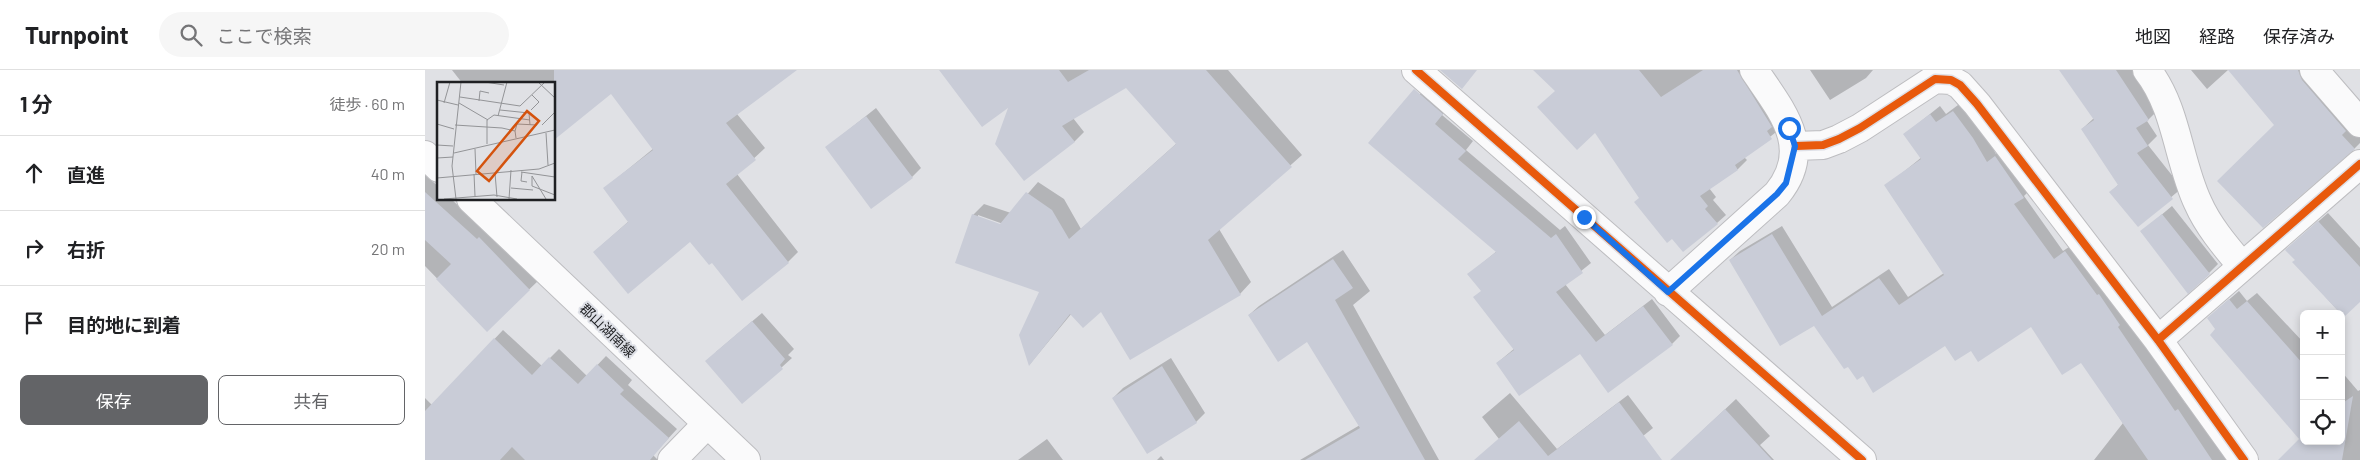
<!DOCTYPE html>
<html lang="ja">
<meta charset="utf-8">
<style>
:root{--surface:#fff;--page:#f6f6f6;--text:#202124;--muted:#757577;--line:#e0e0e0;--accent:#636467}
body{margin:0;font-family:Barlow,"Noto Sans JP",sans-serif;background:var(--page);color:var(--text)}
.controls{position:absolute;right:15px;bottom:15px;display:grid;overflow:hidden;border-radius:8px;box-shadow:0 2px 8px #0003}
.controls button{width:45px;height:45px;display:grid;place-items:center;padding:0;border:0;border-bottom:1px solid var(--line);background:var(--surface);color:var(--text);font:25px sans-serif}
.stop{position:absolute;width:15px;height:15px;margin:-11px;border:4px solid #1a73e8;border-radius:50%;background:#fff}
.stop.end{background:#1a73e8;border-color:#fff;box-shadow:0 1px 5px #0008}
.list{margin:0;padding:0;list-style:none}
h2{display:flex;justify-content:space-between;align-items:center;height:65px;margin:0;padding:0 20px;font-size:21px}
h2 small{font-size:16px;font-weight:400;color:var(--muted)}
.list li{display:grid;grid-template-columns:32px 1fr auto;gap:15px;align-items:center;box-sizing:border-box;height:75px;padding:0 20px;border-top:1px solid var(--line)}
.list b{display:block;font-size:19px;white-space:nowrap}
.list em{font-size:16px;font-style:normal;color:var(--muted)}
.actions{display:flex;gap:10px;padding:15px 20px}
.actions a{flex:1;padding:11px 0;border:1px solid var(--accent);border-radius:8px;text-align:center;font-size:18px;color:var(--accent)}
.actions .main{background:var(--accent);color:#fff}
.icon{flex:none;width:28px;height:28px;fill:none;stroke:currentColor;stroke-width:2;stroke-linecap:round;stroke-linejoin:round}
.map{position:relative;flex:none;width:1935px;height:390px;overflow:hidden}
header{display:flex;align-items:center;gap:30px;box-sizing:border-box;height:70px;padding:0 25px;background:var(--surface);border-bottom:1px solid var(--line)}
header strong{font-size:24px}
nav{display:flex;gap:28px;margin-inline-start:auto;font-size:18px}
.search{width:350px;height:45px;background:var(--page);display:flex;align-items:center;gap:12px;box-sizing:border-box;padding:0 18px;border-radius:28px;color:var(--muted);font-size:19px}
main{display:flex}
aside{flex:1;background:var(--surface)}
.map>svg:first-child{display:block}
.shadow{fill:#0003;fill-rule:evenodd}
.building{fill:#c9ccd7}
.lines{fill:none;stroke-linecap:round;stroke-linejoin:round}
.street-casing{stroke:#bdbdc0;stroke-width:30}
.primary-casing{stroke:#bdbdc0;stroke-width:30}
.street{stroke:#fafafb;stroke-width:28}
.primary{stroke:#fafafb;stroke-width:28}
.cycleway-casing{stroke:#dee0e7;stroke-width:11}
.cycleway{stroke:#e8590c;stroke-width:8}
.route{stroke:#1a73e8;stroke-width:6}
.labels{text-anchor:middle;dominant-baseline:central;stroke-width:4;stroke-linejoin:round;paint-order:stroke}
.street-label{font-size:14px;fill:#1f2023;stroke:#dee0e7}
.inset-road{fill:none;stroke:#939497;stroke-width:1}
.view{fill:#d4530e;fill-opacity:0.15;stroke:#d4530e;stroke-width:2.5}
.inset-edge{fill:none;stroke:#1f2023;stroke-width:2.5}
</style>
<header>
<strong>Turnpoint</strong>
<div class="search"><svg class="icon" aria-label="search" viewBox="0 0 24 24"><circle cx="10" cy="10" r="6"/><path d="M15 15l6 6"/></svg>ここで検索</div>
<nav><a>地図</a><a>経路</a><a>保存済み</a></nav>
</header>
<main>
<aside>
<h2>1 分<small>徒歩 · 60 m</small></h2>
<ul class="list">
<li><svg class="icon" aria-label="ahead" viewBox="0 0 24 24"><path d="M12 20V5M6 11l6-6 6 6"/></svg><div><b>直進</b></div><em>40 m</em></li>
<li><svg class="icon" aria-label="right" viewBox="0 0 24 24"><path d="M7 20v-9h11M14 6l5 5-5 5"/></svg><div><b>右折</b></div><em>20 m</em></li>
<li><svg class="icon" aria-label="arrive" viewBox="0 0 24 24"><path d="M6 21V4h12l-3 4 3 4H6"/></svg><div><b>目的地に到着</b></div></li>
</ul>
<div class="actions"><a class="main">保存</a><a>共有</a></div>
</aside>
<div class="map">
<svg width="1935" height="390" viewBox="0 0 1935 390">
<rect width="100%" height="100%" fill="#e0e1e5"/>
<path class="shadow" d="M 27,0 L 370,0 L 312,44 L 340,78 L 312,104 L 373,182 L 363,192 L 287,191 L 265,171 L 169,182 L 204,151 L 180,118 L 229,78 L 187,22 L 129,68 L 129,14 L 38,14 Z
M 528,0 L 723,0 L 648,48 L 659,62 L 649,72 Z
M 739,0 L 803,0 L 877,85 L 794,159 L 826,212 L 815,224 L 647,243 L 605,294 L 616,221 L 548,145 L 559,134 L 586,143 L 613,112 L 639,129 L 656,159 L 752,73 ZM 553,145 L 581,155 L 580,157 L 553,148 Z
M 1110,0 L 1325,0 L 1355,59 L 1319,87 L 1322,90 L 1313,99 L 1284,118 L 1291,127 L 1288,130 L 1301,145 L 1292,153 L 1216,127 L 1170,61 Z
M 1385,0 L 1448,0 L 1441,8 L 1405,30 Z
M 1636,0 L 1707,0 L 1733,40 L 1722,51 L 1732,66 L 1723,75 L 1757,118 L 1713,155 L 1686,122 L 1694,114 L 1657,59 L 1669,48 Z
M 1766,0 L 1803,0 L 1782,19 Z
M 1805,0 L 1886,0 L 1935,66 L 1935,73 L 1929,79 L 1851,55 Z
M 1004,16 L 1025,35 L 1017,45 L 1048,71 L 1041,80 L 1135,160 L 1140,156 L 1166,193 L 1140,214 L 1180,265 L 1227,229 L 1255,266 L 1247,274 L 1072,293 L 1090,278 L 1057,220 L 1044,204 L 1072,181 L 994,25 Z
M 1537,32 L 1557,59 L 1571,84 L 1579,78 L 1607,118 L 1599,126 L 1638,181 L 1650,173 L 1760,333 L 1763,331 L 1802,390 L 1669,390 L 1698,353 L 1656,291 L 1606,255 L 1546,279 L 1521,274 L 1438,305 L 1390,255 L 1305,190 L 1315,181 L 1357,156 L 1407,237 L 1464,199 L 1483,227 L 1519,203 L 1461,116 L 1497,87 L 1480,64 L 1515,36 L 1521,44 Z
M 451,38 L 496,98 L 487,107 L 402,77 Z
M 0,105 L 14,117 L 14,129 L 26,129 L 114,210 L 62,260 L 0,196 Z
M 1747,136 L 1793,194 L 1784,203 L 1716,162 Z
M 1903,143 L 1935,178 L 1935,231 L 1916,244 L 1869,192 L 1871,189 L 1871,171 Z
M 918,180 L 945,221 L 928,235 L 1014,390 L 875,390 L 935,355 L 883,271 L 824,245 L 834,236 Z
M 1814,221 L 1822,231 L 1832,223 L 1879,273 L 1879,371 L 1916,371 L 1916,301 L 1933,321 L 1935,320 L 1935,390 L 1862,390 L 1876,369 L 1792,259 L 1793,239 Z
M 337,243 L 369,279 L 363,285 L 367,288 L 317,333 L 291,282 Z
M 78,260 L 117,296 L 134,279 L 162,306 L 181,286 L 207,310 L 203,315 L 252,359 L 228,385 L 233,390 L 0,390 L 0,328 L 7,335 Z
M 746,288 L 780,343 L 771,352 L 688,328 L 698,318 Z
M 1085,323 L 1132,379 L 1203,325 L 1228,358 L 1188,390 L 1073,390 L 1074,369 L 1057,347 Z
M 1311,329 L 1345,366 L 1335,375 L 1349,390 L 1246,390 Z
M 622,369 L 638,390 L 593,390 Z
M 736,386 L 739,390 L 732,390 Z"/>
<path class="building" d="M 129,0 L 372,0 L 301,53 L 331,90 L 301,114 L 364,193 L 317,231 L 287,193 L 284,195 L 265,172 L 203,224 L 168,182 L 203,152 L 178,118 L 228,80 L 186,24 L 129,70 Z
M 514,0 L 634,0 L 643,12 L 664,0 L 781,0 L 867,97 L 783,170 L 816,225 L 705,290 L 676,242 L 658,258 L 645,244 L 604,296 L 594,265 L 614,222 L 530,193 L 547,144 L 575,154 L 601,122 L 627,140 L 644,169 L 751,74 L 701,18 L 637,56 L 650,72 L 599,111 L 570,74 L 583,38 L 557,57 Z
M 1015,0 L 1052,0 L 1037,19 Z
M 1108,0 L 1214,0 L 1236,27 L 1278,0 L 1312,0 L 1344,52 L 1347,57 L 1342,61 L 1347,69 L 1310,95 L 1313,100 L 1275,126 L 1283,136 L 1280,139 L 1293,154 L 1258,182 L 1247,169 L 1242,173 L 1209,132 L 1214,128 L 1170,63 L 1152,80 L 1112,37 L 1130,21 Z
M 1634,0 L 1691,0 L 1724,50 L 1711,58 L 1723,76 L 1712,83 L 1748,129 L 1713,157 L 1684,122 L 1693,115 L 1656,59 L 1669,50 Z
M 1803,0 L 1873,0 L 1877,10 L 1921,61 L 1917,65 L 1930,79 L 1838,158 L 1792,111 L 1849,55 Z
M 989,19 L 1018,44 L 1010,54 L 1041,81 L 1033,89 L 1126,168 L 1131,164 L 1158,203 L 1131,222 L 1171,272 L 1218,236 L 1248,275 L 1183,323 L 1155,284 L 1094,326 L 1071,293 L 1089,280 L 1048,227 L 1056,221 L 1042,204 L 1071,182 L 943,73 Z
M 1528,41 L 1548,68 L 1562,92 L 1570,86 L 1599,128 L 1589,134 L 1629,189 L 1640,181 L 1672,225 L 1674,224 L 1695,255 L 1693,257 L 1750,341 L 1753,339 L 1787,390 L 1723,390 L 1656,293 L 1637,305 L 1606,257 L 1553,292 L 1546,281 L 1530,291 L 1520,276 L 1448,323 L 1438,306 L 1432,310 L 1423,297 L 1419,299 L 1389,256 L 1355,276 L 1304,190 L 1347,164 L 1397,246 L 1454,208 L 1474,235 L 1519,205 L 1459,115 L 1496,89 L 1478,64 L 1505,44 L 1511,52 Z
M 441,46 L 488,108 L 446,139 L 400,77 Z
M 0,122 L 52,169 L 54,167 L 105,220 L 62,262 L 11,209 L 26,194 L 0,170 Z
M 1737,144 L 1785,204 L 1763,224 L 1715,161 Z
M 1893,151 L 1935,197 L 1935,232 L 1918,248 L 1916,244 L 1867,192 L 1870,190 L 1860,180 Z
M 908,189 L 928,218 L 910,230 L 1000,390 L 880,390 L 935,358 L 882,272 L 853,292 L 823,245 Z
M 1804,229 L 1812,239 L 1822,231 L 1879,295 L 1879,371 L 1916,371 L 1916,334 L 1928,326 L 1917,390 L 1853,390 L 1874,369 L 1785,265 L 1790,259 L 1782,248 Z
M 327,251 L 360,289 L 355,295 L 358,299 L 317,334 L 280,291 Z
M 69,268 L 107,305 L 124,287 L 153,314 L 172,294 L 199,320 L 195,324 L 244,368 L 225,390 L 100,390 L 87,377 L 75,390 L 0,390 L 0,341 Z
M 737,296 L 772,353 L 722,384 L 687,328 Z
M 1194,332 L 1237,390 L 1049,390 L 1094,351 L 1123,386 Z
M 1300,339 L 1347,390 L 1245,390 Z"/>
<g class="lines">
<defs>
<path id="street" d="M 991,0 L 1437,390
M 1722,0 C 1752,38 1753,91 1773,133 C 1783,156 1801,177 1817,196
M 1889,0 L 1935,53
M 1371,76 L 1398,75 L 1414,69 L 1435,58 L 1510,9 L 1526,10 L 1535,15 L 1552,34 L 1733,270 L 1819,390
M 1243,222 L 1352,124 C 1390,78 1356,40 1329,0
M 1733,270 L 1935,94
M 247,390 L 282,354"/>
<path id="primary" d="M 0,85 L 14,98
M 46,129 L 321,390"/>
</defs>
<use href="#street" class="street-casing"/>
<use href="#primary" class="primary-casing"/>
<use href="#street" class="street"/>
<use href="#primary" class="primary"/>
<defs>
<path id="cycleway" d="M 991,0 L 1437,390
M 1371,76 L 1398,75 L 1414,69 L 1435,58 L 1510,9 L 1526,10 L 1535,15 L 1552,34 L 1733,270 L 1819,390
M 1733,270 L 1935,94"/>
</defs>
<use href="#cycleway" class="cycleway-casing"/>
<use href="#cycleway" class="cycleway"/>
</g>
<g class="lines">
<path class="route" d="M 1159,147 L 1243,222 L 1352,124 L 1361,113 L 1370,76 L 1364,58"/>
</g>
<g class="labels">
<g class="street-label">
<text transform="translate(183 260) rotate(44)">郡山湖南線</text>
</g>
</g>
<g transform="translate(12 12)">
<rect width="118" height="118" fill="#e0e1e5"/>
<path class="inset-road" d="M 48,0 L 67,3M 101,0 L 118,16M 23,15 L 83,24 L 108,0M 0,18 L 21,23M 42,19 L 43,9 L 52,11M 7,21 L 13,0M 22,21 L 51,38M 63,28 L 92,31 L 93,43M 94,28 L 102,20 L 95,13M 61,34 L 70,0M 0,42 L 17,47M 18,43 L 65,46 L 78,49 L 79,56M 105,43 L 118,30M 78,49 L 80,42 L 100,43M 109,51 L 111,83M 50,62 L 50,38 L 57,33 L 93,38M 0,63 L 16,64M 38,67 L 39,92M 17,71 L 118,48M 0,76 L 16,75M 84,90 L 118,95M 85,90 L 84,99 L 90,100M 58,91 L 60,115M 37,92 L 38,114M 95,94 L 95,104 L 118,113M 95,94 L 109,117M 0,96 L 102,87 L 118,81M 74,106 L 96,108M 7,117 L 57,113 L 80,117M 19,117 L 15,84 L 24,0M 72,117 L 74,88"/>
<path class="view" d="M 90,29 L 102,39 L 52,99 L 40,89 Z"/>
<rect width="118" height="118" class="inset-edge"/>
</g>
</svg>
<div class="controls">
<button>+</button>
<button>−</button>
<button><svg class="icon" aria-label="locate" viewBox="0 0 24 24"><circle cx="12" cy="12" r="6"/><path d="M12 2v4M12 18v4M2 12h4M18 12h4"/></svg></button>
</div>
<div class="stop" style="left:1364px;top:58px"></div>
<div class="stop end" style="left:1159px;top:147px"></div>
</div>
</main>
